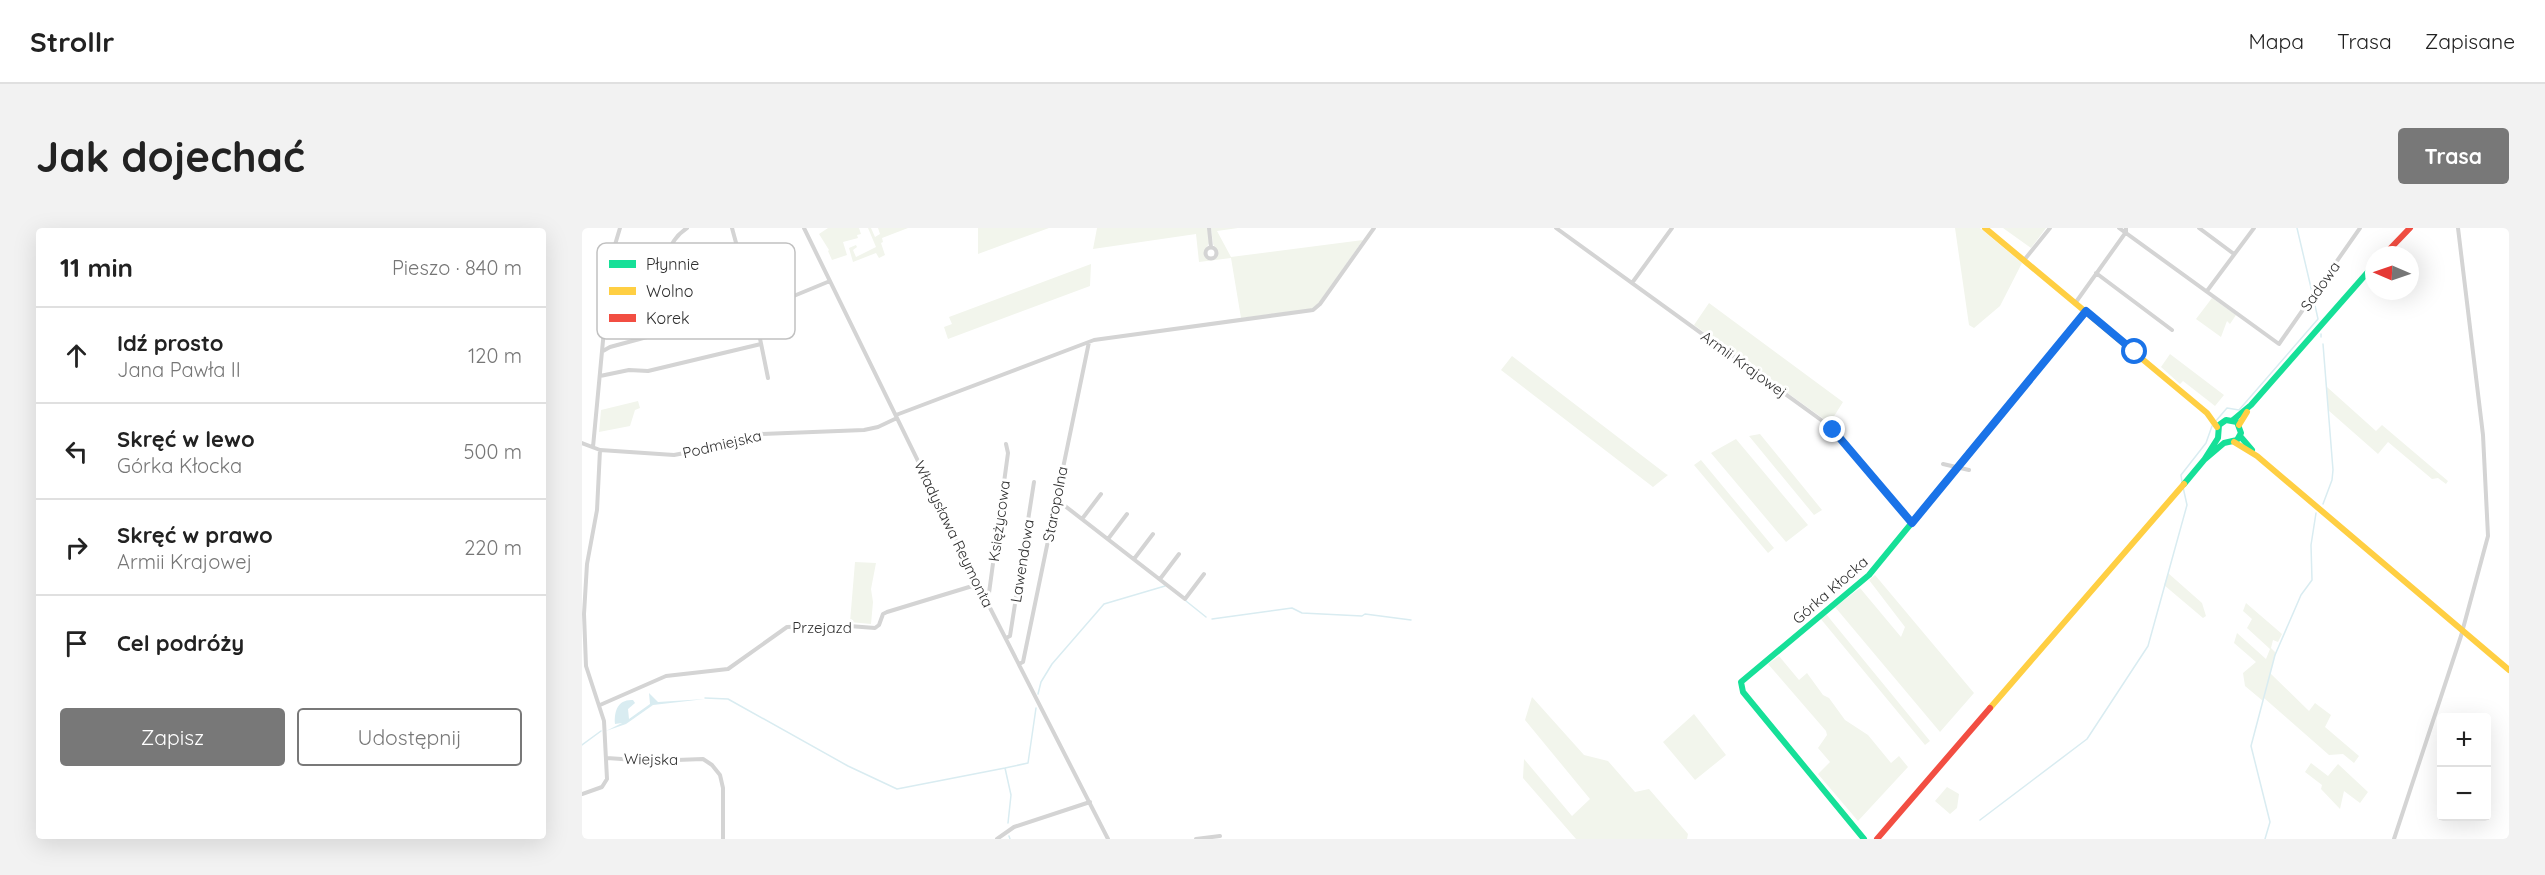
<!DOCTYPE html>
<html lang="pl">
<meta charset="utf-8">
<style>
:root{--surface:#fff;--page:#f2f2f2;--text:#222;--muted:#767676;--line:#e0e0e0;--accent:#787878}
body{margin:0;font-family:Quicksand,sans-serif;background:var(--page);color:var(--text)}
.controls{position:absolute;right:18px;bottom:18px;display:grid;overflow:hidden;border-radius:6px;box-shadow:0 6px 24px #0002}
.controls button{width:54px;height:54px;display:grid;place-items:center;padding:0;border:0;border-bottom:2px solid var(--line);background:var(--surface);color:var(--text);font:30px sans-serif}
.compass{position:absolute;left:1783px;top:18px;width:54px;height:54px;border-radius:50%;background:var(--surface);box-shadow:0 6px 24px #0002;rotate:272deg}
.stop{position:absolute;width:18px;height:18px;margin:-14px;border:4px solid #1a73e8;border-radius:50%;background:#fff}
.stop.end{background:#1a73e8;border-color:#fff;box-shadow:0 2px 6px #0008}
.list{margin:0;padding:0;list-style:none}
h2{display:flex;justify-content:space-between;align-items:center;height:78px;margin:0;padding:0 24px;font-size:26px}
h2 small{font-size:20px;font-weight:400;color:var(--muted)}
.list li{display:grid;grid-template-columns:39px 1fr auto;gap:18px;align-items:center;box-sizing:border-box;height:96px;padding:0 24px;border-top:2px solid var(--line)}
.list b{display:block;font-size:22px;white-space:nowrap}
.list p{margin:0;font-size:20px;white-space:nowrap;color:var(--muted)}
.list em{font-size:20px;font-style:normal;color:var(--muted)}
.actions{display:flex;gap:12px;padding:18px 24px}
.actions a{flex:1;padding:14px 0;border:2px solid var(--accent);border-radius:6px;text-align:center;font-size:21px;color:var(--accent)}
.actions .main{background:var(--accent);color:#fff}
.icon{flex:none;width:33px;height:33px;fill:none;stroke:currentColor;stroke-width:2;stroke-linecap:round;stroke-linejoin:round}
.map{position:relative;flex:none;width:1927px;height:611px;overflow:hidden;border-radius:6px}
header{display:flex;align-items:center;gap:36px;box-sizing:border-box;height:84px;padding:0 30px;background:var(--surface);border-bottom:2px solid var(--line)}
header strong{font-size:28px}
nav{display:flex;gap:33px;margin-inline-start:auto;font-size:21px}
.intro{display:flex;align-items:center;justify-content:space-between;box-sizing:border-box;height:144px;padding:0 36px}
h1{margin:0;font-size:42px}
.button{padding:15px 27px;border-radius:6px;background:var(--accent);color:#fff;font-size:21px;font-weight:700}
main{display:flex;gap:36px;padding:0 36px}
aside{flex:1;background:var(--surface);border-radius:6px;box-shadow:0 6px 24px #0002}
.map>svg:first-child{display:block}
.green{fill:#f2f5ec}
.water{fill:#d9ecf1}
.lines{fill:none;stroke-linecap:round;stroke-linejoin:round}
.stream{stroke:#d9ecf1;stroke-width:1.5}
.street{stroke:#d4d4d4;stroke-width:4}
.fast{stroke:#16e098;stroke-width:6}
.slow{stroke:#ffcf43;stroke-width:6}
.jam{stroke:#f24e42;stroke-width:6}
.route{stroke:#1a73e8;stroke-width:8}
.labels{text-anchor:middle;dominant-baseline:central;stroke-width:6;stroke-linejoin:round;paint-order:stroke}
.street-label{font-size:15px;fill:#2f2f2f;stroke:#fff}
.key{fill:#fff;stroke:#c1c1c1;stroke-width:1.5}
.key-label{font-size:16px;fill:#2f2f2f}
</style>
<header>
<strong>Strollr</strong>
<nav><a>Mapa</a><a>Trasa</a><a>Zapisane</a></nav>
</header>
<div class="intro"><h1>Jak dojechać</h1><a class="button">Trasa</a></div>
<main>
<aside>
<h2>11 min<small>Pieszo · 840 m</small></h2>
<ul class="list">
<li><svg class="icon" aria-label="ahead" viewBox="0 0 24 24"><path d="M12 20V5M6 11l6-6 6 6"/></svg><div><b>Idź prosto</b><p>Jana Pawła II</p></div><em>120 m</em></li>
<li><svg class="icon" aria-label="left" viewBox="0 0 24 24"><path d="M17 20v-9H6M10 6l-5 5 5 5"/></svg><div><b>Skręć w lewo</b><p>Górka Kłocka</p></div><em>500 m</em></li>
<li><svg class="icon" aria-label="right" viewBox="0 0 24 24"><path d="M7 20v-9h11M14 6l5 5-5 5"/></svg><div><b>Skręć w prawo</b><p>Armii Krajowej</p></div><em>220 m</em></li>
<li><svg class="icon" aria-label="arrive" viewBox="0 0 24 24"><path d="M6 21V4h12l-3 4 3 4H6"/></svg><div><b>Cel podróży</b></div></li>
</ul>
<div class="actions"><a class="main">Zapisz</a><a>Udostępnij</a></div>
</aside>
<div class="map">
<svg width="1927" height="611" viewBox="0 0 1927 611">
<rect width="100%" height="100%" fill="#fff"/>
<path class="green" d="M 246,0 L 277,0 L 279,6 L 275,7 L 276,10 L 261,14 L 265,27 L 250,32 L 246,23 L 247,22 L 237,6 Z
M 286,0 L 289,0 L 293,9 L 298,6 L 296,0 L 326,0 L 300,10 L 301,14 L 299,15 L 303,27 L 297,30 L 294,25 L 271,34 L 267,20 L 274,17 L 275,19 L 271,22 L 274,29 L 294,19 Z
M 396,0 L 467,0 L 396,26 Z
M 515,0 L 626,0 L 627,15 L 622,25 L 624,30 L 629,32 L 634,30 L 636,26 L 631,16 L 629,0 L 656,0 L 635,3 L 649,29 L 781,12 L 736,76 L 729,81 L 659,90 L 649,30 L 617,34 L 614,6 L 511,21 Z
M 1373,0 L 1398,0 L 1440,35 L 1418,78 L 1392,100 L 1387,97 Z
M 1421,0 L 1464,0 L 1449,20 Z
M 509,36 L 508,58 L 366,111 L 362,99 L 370,96 L 367,89 Z
M 1630,70 L 1654,87 L 1648,96 L 1645,93 L 1639,109 L 1614,91 Z
M 1127,75 L 1261,174 L 1249,193 L 1243,192 L 1112,97 Z
M 1588,126 L 1642,167 L 1633,178 L 1601,153 L 1598,156 L 1579,139 Z
M 930,128 L 1084,246 L 1086,247 L 1071,259 L 919,142 Z
M 1745,159 L 1794,203 L 1800,197 L 1866,253 L 1864,256 L 1856,250 L 1850,251 L 1806,214 L 1796,226 L 1746,182 Z
M 56,173 L 58,180 L 53,182 L 48,198 L 17,204 L 19,182 Z
M 1178,206 L 1240,282 L 1232,287 L 1167,208 Z
M 1154,211 L 1226,297 L 1204,314 L 1129,225 Z
M 1119,232 L 1192,320 L 1186,325 L 1112,237 Z
M 273,334 L 294,335 L 289,361 L 291,374 L 289,396 L 268,394 Z
M 1586,345 L 1620,375 L 1624,388 L 1621,390 L 1582,357 Z
M 1293,347 L 1392,465 L 1358,504 L 1253,379 L 1278,360 L 1319,409 L 1323,399 L 1287,352 Z
M 1664,375 L 1700,406 L 1696,414 L 1691,412 L 1689,420 L 1694,425 L 1688,445 L 1727,483 L 1733,475 L 1749,487 L 1743,499 L 1777,528 L 1772,535 L 1761,526 L 1747,527 L 1682,470 L 1681,473 L 1663,458 L 1661,445 L 1674,434 L 1652,415 L 1655,405 L 1684,431 L 1688,421 L 1665,400 L 1670,391 L 1661,383 Z
M 1244,386 L 1348,513 L 1343,517 L 1238,390 Z
M 1197,428 L 1217,452 L 1225,445 L 1241,467 L 1247,470 L 1263,492 L 1286,507 L 1309,535 L 1317,528 L 1326,539 L 1276,593 L 1236,546 L 1248,534 L 1236,520 L 1245,507 L 1244,503 L 1186,436 Z
M 950,469 L 1002,527 L 1026,533 L 1053,564 L 1067,561 L 1106,606 L 1105,611 L 994,611 L 941,550 L 942,531 L 990,588 L 1008,571 L 943,492 Z
M 1112,486 L 1144,527 L 1113,552 L 1081,514 Z
M 1729,535 L 1746,548 L 1756,536 L 1786,564 L 1778,575 L 1762,563 L 1758,581 L 1739,561 L 1740,557 L 1723,544 Z
M 1365,559 L 1377,566 L 1375,580 L 1368,586 L 1353,573 Z"/>
<path class="water" d="M 67,465 L 76,474 L 123,471 L 71,477 L 44,496 L 24,503 L 40,495 L 33,496 C 32,483 36,471 51,472 L 53,475 L 46,481 L 47,491 L 68,476 Z"/>
<g class="lines">
<path class="stream" d="M 1715,0 L 1730,64
M 1739,106 L 1739,109
M 1741,116 L 1751,242 L 1750,252 L 1741,276
M 1633,194 L 1645,180 L 1657,182 L 1736,91 L 1732,73
M 1600,254 L 1599,247 L 1624,215 L 1630,198
M 604,373 L 624,389
M 630,391 L 710,380 L 720,385 L 780,388 L 783,386 L 829,392
M 456,466 L 459,454 L 470,436 L 522,376 L 583,358
M 123,470 L 146,471 L 266,538 L 315,561 L 423,540 L 429,567 L 426,595
M 0,517 L 19,503
M 423,540 L 446,535 L 454,480
M 1398,592 L 1505,511 L 1566,418 L 1605,277 L 1601,259
M 427,608 L 428,611
M 1683,611 L 1688,594 L 1669,518 L 1693,427 L 1719,367 L 1730,352 L 1729,317 L 1734,285"/>
<path class="street" d="M 38,0 L 29,30 L 25,70 L 56,74 L 151,50 L 161,52 L 165,57
M 150,0 L 172,81 L 186,150
M 222,0 L 405,374 L 526,611
M 627,0 L 629,19
M 974,0 L 1246,197 L 1263,214 L 1330,295
M 1537,0 L 1697,116 L 1778,0
M 1617,0 L 1652,26
M623.5 25a5.5 5.5 0 1 1 11 0a5.5 5.5 0 1 1-11 0Z
M 1443,31 L 1468,0
M 1514,45 L 1590,102
M 1050,55 L 1090,0
M 1625,63 L 1672,0
M 82,67 C 81,42 82,15 105,0
M 1494,74 L 1544,4 L 1544,0
M 21,123 L 28,119 L 202,72 L 248,53
M 18,148 L 47,142 L 66,143 L 179,116
M 314,187 L 512,112 L 731,82 L 738,76 L 792,0
M 0,215 L 18,222 L 92,227 L 129,220 L 178,206 L 282,202 L 296,199 L 315,190
M 11,219 L 25,70
M 1361,236 L 1387,242
M 474,271 L 603,371 L 622,346
M 500,291 L 519,266
M 526,311 L 545,286
M 552,331 L 571,306
M 578,351 L 597,326
M 402,368 L 407,365 L 426,225 L 424,216
M 424,410 L 428,408 L 452,254
M 437,436 L 441,434 L 507,114
M 18,477 L 84,448 L 146,441 L 205,399 L 254,397 L 293,400 L 297,397 L 301,386 L 305,384 L 397,356
M 25,530 L 68,533 L 121,531 L 130,537 L 138,547 L 141,560 L 141,611
M 0,566 L 20,559 L 25,551 L 22,493 L 4,438 L 2,386 L 5,336 L 15,282 L 18,222
M 415,611 L 432,599 L 508,574
M 614,611 L 638,608
M 1812,611 L 1879,408 L 1906,308 L 1901,207 L 1876,0"/>
<path class="fast" d="M 1651,192 L 1669,177 L 1792,37
M 1658,208 L 1670,222
M 1602,256 L 1622,232 L 1642,215 L 1655,212 L 1659,205 L 1655,194 L 1644,192 L 1637,197 L 1636,210 L 1622,232
M 1282,611 L 1161,464 L 1159,454 L 1287,347 L 1387,225"/>
<path class="slow" d="M 1403,0 L 1625,185 L 1635,199
M 1657,197 L 1665,184
M 1652,214 L 1675,228 L 1927,442
M 1408,480 L 1602,256"/>
<path class="jam" d="M 1802,27 L 1828,0
M 1387,225 L 1504,83
M 1295,611 L 1408,480"/>
</g>
<g class="lines">
<path class="route" d="M 1251,202 L 1330,295 L 1504,83 L 1553,124"/>
</g>
<g class="labels">
<g class="street-label">
<text transform="translate(1738 58) rotate(-55)">Sadowa</text>
<text transform="translate(1162 136) rotate(36)">Armii Krajowej</text>
<text transform="translate(140 216) rotate(-13)">Podmiejska</text>
<text transform="translate(473 276) rotate(-79)">Staropolna</text>
<text transform="translate(417 293) rotate(-82)">Księżycowa</text>
<text transform="translate(372 306) rotate(64)">Władysława Reymonta</text>
<text transform="translate(440 333) rotate(-81)">Lawendowa</text>
<text transform="translate(1248 362) rotate(-41)">Górka Kłocka</text>
<text x="240" y="399">Przejazd</text>
<text transform="translate(69 531) rotate(1)">Wiejska</text>
</g>
</g>
<rect x="15" y="15" width="198" height="96" rx="9" class="key"/>
<rect x="27" y="32" width="27" height="8" fill="#16e098"/>
<rect x="27" y="59" width="27" height="8" fill="#ffcf43"/>
<rect x="27" y="86" width="27" height="8" fill="#f24e42"/>
<g class="key-label">
<text x="64" y="42">Płynnie</text>
<text x="64" y="69">Wolno</text>
<text x="64" y="96">Korek</text>
</g>
</svg>
<div class="controls">
<button>+</button>
<button>−</button>
</div>
<svg class="compass" viewBox="-18 -18 36 36"><path d="M0-13l5 13h-10z" fill="#e53935"/><path d="M0 13l5-13h-10z" fill="#767676"/></svg>
<div class="stop" style="left:1553px;top:124px"></div>
<div class="stop end" style="left:1251px;top:202px"></div>
</div>
</main>
